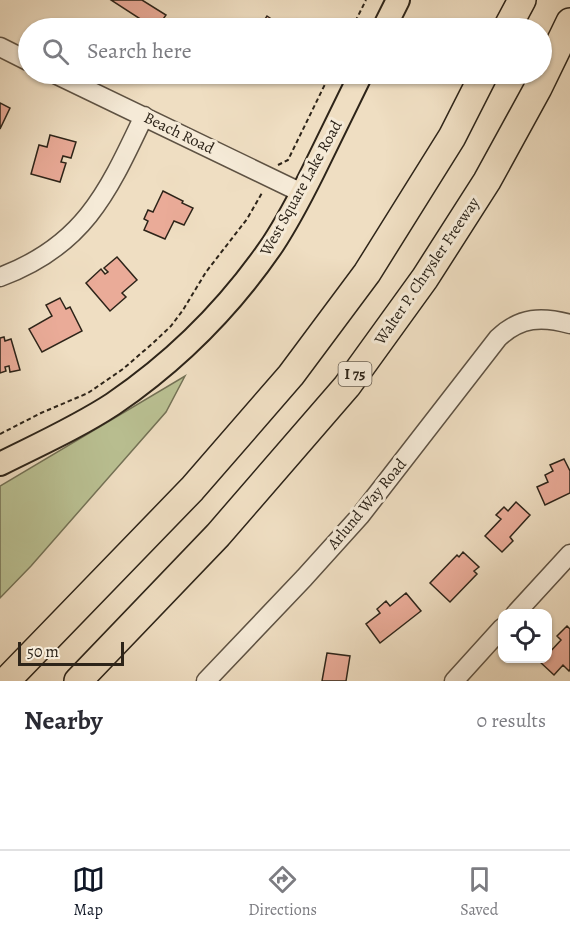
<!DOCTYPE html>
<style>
:root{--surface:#fff;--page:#f7f7f7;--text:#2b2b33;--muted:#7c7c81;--line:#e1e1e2;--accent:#111827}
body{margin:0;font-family:Alegreya,serif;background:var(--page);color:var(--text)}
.controls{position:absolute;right:18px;bottom:18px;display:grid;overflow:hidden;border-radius:12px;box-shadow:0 2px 4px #0004}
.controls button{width:54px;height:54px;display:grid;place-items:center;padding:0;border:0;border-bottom:2px solid var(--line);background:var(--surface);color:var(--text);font:30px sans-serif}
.scale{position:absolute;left:18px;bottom:15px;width:106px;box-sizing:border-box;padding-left:6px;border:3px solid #2d2419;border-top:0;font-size:16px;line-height:21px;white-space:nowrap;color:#2d2419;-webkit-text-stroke:4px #f5ead7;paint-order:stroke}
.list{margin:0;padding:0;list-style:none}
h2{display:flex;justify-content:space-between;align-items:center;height:78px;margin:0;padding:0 24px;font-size:26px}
h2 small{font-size:20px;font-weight:400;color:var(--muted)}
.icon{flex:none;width:33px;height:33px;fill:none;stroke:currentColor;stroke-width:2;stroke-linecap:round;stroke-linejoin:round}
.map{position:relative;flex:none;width:570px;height:681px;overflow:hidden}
.search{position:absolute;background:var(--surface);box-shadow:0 2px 4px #0004;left:18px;right:18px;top:18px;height:66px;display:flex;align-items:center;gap:15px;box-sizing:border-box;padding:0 21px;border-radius:33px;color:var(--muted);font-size:22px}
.sheet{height:168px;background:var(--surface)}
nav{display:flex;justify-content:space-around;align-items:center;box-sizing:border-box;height:84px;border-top:2px solid var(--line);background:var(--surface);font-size:16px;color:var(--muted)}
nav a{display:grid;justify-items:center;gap:3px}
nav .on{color:var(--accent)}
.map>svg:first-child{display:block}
.green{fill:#bac193;stroke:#747256;stroke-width:1.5}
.building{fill:#eaab98;stroke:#2d2419;stroke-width:1.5}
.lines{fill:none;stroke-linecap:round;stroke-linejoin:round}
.minor-casing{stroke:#5e5243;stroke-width:21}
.major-casing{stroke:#2d2419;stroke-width:26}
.highway-casing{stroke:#2d2419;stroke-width:30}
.path{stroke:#2d2419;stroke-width:2;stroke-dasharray:4.5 3;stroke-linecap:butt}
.minor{stroke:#f5ead7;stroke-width:18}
.major{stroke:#efdec2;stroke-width:22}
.highway{stroke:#efdec2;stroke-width:27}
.labels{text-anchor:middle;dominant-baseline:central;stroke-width:6;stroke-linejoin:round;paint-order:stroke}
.shield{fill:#f5ead7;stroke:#695f52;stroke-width:1.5}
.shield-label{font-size:15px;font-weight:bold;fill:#2d2419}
.street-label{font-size:16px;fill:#2d2419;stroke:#f5ead7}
</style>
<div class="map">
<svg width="570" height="681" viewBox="0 0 570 681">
<rect width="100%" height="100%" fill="#efdec2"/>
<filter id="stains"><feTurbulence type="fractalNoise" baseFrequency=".00333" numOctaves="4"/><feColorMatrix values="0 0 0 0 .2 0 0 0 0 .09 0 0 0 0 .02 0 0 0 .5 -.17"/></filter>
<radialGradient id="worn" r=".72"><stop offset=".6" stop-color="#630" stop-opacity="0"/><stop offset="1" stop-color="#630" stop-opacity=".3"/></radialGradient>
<path class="green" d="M 185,376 L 166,412 L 31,566 L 0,598 L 0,486 Z"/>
<path class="building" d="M 111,0 L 142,0 L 166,15 L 157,28 L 140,28 L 138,27 L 142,20 Z
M 267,16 L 285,28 L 259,28 Z
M 234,74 L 254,74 L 248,83 Z
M 0,103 L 10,108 L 0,129 Z
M 50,135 L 76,142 L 71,158 L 63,156 L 61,162 L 66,163 L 60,182 L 31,174 L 39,145 L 47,147 Z
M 163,191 L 183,201 L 182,203 L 193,208 L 184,225 L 174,221 L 165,239 L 144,230 L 148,221 L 144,219 L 148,210 L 153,212 Z
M 117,257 L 137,280 L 122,293 L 126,297 L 110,311 L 86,283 L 101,269 L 105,274 L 108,272 L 104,268 Z
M 60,298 L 66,309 L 70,307 L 82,331 L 42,352 L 29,329 L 52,316 L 46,305 Z
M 4,337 L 5,341 L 11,339 L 20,370 L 10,372 L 9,366 L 5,367 L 6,371 L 0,373 L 0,338 Z
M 564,459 L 570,471 L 570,493 L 545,505 L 537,487 L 548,482 L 545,475 L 553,471 L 550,465 Z
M 516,502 L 530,515 L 510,537 L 513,541 L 502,552 L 485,536 L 501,519 L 496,515 L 504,507 L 508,511 Z
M 463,552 L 479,567 L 474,571 L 477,574 L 450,602 L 430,583 L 457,555 L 459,557 Z
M 406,593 L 421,611 L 380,643 L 366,624 L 380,613 L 377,609 L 386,601 L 390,606 Z
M 567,626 L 570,629 L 570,669 L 569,671 L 563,665 L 554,675 L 540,662 L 543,658 L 548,658 L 548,654 L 561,640 L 557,636 Z
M 327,653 L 350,656 L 346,681 L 322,681 Z"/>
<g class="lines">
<defs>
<path id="minor" d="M 0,47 L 28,61
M 55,74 L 302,193
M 0,277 C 84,246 108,192 144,116
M 515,614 L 570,554
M 206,681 L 304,578 L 360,516 L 498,338 C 520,317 542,316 570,324
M 454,681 L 502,628"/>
<path id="major" d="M 384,28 L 398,0
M 0,464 C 38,445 78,427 113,404 C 176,361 230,307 273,244 C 288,221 301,196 313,172 C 329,139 345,106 361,74"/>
<path id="highway" d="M 507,28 L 522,0
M 6,681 L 192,489 L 291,375 L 367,273 L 452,137 L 484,74
M 78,681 L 218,535 L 347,386 L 425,278 L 487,181 L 538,88 L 570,22"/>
</defs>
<use href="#minor" class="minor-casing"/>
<use href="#major" class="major-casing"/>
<use href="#highway" class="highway-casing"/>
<path class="path" d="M 352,28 L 366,0
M 278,165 L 288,160 L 330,74
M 0,434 L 41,413 L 88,393 L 123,369 L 153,343 L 171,326 L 183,310 L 206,272 L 247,219 L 262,193"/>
<use href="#minor" class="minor"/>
<use href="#major" class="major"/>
<use href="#highway" class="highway"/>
</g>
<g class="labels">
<rect class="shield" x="338.5" y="362" width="33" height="24" rx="4.5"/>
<g class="shield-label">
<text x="355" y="374">I 75</text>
</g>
<g class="street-label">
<text transform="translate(179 133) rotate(26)">Beach Road</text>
<text transform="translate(301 188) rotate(-61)">West Square Lake Road</text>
<text transform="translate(427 271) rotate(-56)">Walter P. Chrysler Freeway</text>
<text transform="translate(367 504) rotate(-50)">Arlund Way Road</text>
</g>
</g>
<rect width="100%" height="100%" filter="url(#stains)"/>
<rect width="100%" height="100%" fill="url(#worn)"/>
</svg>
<div class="controls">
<button><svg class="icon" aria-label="locate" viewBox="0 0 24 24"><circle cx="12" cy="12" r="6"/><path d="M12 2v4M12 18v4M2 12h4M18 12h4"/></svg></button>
</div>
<div class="scale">50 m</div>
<div class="search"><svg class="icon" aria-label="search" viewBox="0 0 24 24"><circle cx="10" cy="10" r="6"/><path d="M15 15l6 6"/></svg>Search here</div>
</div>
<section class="sheet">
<h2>Nearby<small>0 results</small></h2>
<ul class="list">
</ul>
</section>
<nav>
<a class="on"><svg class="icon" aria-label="map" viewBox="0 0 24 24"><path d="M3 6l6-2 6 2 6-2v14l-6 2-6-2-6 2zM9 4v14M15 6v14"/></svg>Map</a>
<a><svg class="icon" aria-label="directions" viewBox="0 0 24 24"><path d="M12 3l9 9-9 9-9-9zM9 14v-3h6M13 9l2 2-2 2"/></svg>Directions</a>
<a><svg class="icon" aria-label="saved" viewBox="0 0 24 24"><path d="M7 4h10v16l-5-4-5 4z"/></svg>Saved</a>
</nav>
